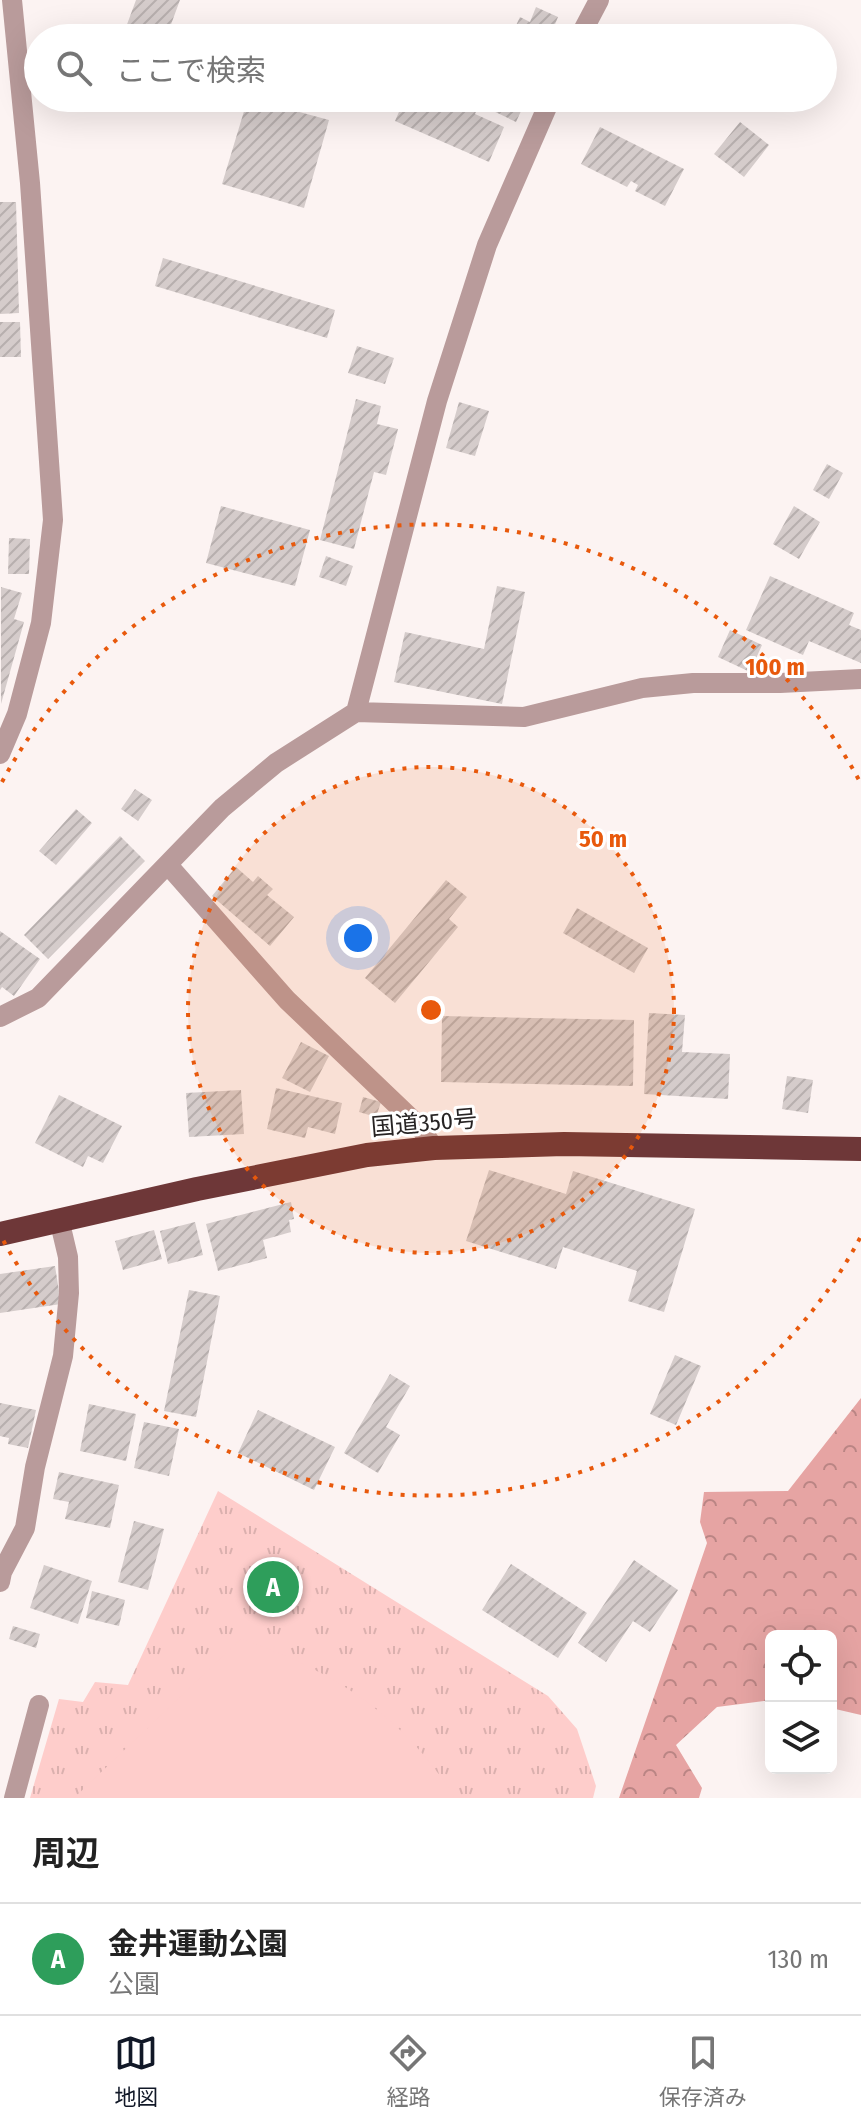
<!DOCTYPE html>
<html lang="ja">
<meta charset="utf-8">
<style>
:root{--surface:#fff;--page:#f2f2f2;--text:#222;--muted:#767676;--line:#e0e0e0;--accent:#111827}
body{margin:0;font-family:"Fira Sans Condensed","Noto Sans JP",sans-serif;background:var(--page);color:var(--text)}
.controls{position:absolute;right:24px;bottom:24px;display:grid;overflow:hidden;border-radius:12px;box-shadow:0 8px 32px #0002}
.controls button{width:72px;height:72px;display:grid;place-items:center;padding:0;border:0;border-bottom:2px solid var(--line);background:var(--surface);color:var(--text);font:40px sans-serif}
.you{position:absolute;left:358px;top:938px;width:28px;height:28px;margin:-20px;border:6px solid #fff;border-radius:50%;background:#1a73e8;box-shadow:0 0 0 12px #1a73e833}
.badge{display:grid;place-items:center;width:52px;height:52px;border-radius:50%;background:var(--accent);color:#fff;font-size:26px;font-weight:700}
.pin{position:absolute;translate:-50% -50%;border:4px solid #fff;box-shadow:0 2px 8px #0006}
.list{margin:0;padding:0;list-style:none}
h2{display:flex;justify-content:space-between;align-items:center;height:104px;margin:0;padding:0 32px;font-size:34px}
h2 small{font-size:26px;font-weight:400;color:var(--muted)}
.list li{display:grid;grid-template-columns:52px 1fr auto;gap:24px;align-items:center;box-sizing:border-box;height:112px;padding:0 32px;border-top:2px solid var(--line)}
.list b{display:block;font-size:30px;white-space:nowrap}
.list p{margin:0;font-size:26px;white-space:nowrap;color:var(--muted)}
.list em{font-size:26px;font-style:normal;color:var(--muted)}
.icon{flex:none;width:44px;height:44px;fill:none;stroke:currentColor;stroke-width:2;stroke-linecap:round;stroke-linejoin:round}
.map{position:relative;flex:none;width:861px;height:1798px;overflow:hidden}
.search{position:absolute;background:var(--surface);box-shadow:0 8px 32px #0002;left:24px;right:24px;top:24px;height:88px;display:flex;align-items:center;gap:20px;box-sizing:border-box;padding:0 28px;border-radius:44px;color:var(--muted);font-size:30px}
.sheet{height:216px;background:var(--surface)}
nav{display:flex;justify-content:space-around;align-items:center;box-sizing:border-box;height:112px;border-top:2px solid var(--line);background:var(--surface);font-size:22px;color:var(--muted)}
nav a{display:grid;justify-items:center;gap:4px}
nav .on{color:var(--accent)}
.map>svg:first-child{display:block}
.grass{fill:url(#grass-tufts)}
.forest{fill:url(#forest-crowns)}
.garden{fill:#fecdcb}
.building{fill:url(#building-hatch)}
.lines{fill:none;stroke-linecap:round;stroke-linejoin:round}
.minor{stroke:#b99b9b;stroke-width:20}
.highway{stroke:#6e3738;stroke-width:24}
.ring{fill:none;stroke:#e8590c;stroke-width:4;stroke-dasharray:4 8}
.labels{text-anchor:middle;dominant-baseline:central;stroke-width:6;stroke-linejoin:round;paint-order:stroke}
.street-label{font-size:24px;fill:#262323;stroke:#fff}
.centre{fill:#e8590c;stroke:#fff;stroke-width:4}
.ring-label{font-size:24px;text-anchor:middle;font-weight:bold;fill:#e8590c;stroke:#fff;stroke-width:6;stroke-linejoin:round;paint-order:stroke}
</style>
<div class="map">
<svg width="861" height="1798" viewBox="0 0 861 1798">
<defs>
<pattern id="grass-tufts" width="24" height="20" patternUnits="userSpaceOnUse" patternTransform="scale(2)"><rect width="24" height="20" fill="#fecdcb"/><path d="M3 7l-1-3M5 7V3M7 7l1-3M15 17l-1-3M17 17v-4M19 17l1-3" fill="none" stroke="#dab0ae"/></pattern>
<pattern id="forest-crowns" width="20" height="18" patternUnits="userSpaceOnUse" patternTransform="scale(2)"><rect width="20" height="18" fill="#e6a4a3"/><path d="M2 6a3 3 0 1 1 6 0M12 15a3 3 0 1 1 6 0" fill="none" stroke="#ba8584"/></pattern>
<pattern id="building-hatch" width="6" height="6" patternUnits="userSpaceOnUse" patternTransform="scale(2)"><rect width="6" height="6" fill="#d5cccb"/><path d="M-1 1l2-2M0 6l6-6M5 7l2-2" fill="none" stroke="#b7afae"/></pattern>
</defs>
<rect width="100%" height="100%" fill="#fcf3f2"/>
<path class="grass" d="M 218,1491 L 548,1696 L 577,1729 L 596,1786 L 593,1798 L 30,1798 L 59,1699 L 83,1702 L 95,1682 L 128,1685 Z"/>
<path class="forest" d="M 861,1398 L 861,1715 L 831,1708 L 831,1636 L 771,1636 L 771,1700 L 717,1707 L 676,1745 L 702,1788 L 699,1798 L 619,1798 L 707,1543 L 700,1522 L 704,1492 L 788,1491 Z"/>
<path class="garden" d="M 241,1639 C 332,1670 403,1715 455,1798 L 74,1798 Z"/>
<path class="building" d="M 136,0 L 180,0 L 166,38 L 122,38 Z
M 536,7 L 558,17 L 551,34 L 560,38 L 510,38 L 520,17 L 530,22 Z
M 248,98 L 329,120 L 304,208 L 222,184 Z
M 405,98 L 474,98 L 481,101 L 475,114 L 504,127 L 489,162 L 395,121 Z
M 491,98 L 527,98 L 516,122 L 487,108 Z
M 740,122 L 769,145 L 744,177 L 714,154 Z
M 600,127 L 684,169 L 665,206 L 635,191 L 638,185 L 631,181 L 627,187 L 581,164 Z
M 0,202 L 16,202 L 19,313 L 0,314 Z
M 163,258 L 335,310 L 327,338 L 155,286 Z
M 0,322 L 20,322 L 21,357 L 0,357 Z
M 357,346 L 394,358 L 385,384 L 348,373 Z
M 356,399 L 381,406 L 377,424 L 398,429 L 386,475 L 374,472 L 354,549 L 320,540 Z
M 459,402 L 489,411 L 475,456 L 446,448 Z
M 827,464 L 843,473 L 829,499 L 813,490 Z
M 221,506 L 310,530 L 295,586 L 206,563 Z
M 794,506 L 820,522 L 799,559 L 773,544 Z
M 9,538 L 30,539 L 29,574 L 8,574 Z
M 326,556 L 353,566 L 346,586 L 319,577 Z
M 770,576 L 854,613 L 849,625 L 861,630 L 861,663 L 809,641 L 803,655 L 746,630 Z
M 497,586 L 525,592 L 502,704 L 394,682 L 405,632 L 484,649 Z
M 1,587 L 22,593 L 14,619 L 24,622 L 1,704 Z
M 730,630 L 762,645 L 750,672 L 718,657 Z
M 135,789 L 152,800 L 138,821 L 121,809 Z
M 76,809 L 92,823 L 56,865 L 39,851 Z
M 120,836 L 145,861 L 48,959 L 24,935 Z
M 236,867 L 253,882 L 258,876 L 273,889 L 267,895 L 294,917 L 270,946 L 212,896 Z
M 446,880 L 467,897 L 449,919 L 458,927 L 395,1003 L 365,978 Z
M 577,908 L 648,948 L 634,973 L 563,933 Z
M 0,931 L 40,959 L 14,996 L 2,987 L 0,990 Z
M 649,1013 L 685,1015 L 682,1052 L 730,1054 L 728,1099 L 644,1094 Z
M 442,1016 L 634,1020 L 633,1086 L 441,1082 Z
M 301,1042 L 329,1056 L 310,1092 L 282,1078 Z
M 787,1076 L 813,1080 L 808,1113 L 782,1109 Z
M 276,1088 L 342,1103 L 335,1134 L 308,1127 L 305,1138 L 267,1129 Z
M 241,1090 L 244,1134 L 189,1137 L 186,1093 Z
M 59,1095 L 122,1126 L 103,1163 L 88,1156 L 83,1167 L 35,1143 Z
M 363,1097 L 381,1102 L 376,1117 L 359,1112 Z
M 489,1170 L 566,1194 L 573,1171 L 695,1209 L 664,1312 L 628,1301 L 637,1271 L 563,1247 L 556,1269 L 466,1241 Z
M 291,1202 L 294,1219 L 289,1220 L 291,1232 L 263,1240 L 267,1258 L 218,1271 L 206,1224 Z
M 195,1222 L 203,1255 L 168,1264 L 160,1231 Z
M 154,1230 L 162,1259 L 123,1270 L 115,1241 Z
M 55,1266 L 61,1304 L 0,1313 L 0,1274 Z
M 189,1290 L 220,1296 L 196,1417 L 164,1411 Z
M 675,1355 L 701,1366 L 676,1425 L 650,1414 Z
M 390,1374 L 410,1386 L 386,1427 L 400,1435 L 378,1473 L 344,1453 Z
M 0,1403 L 36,1410 L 28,1448 L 8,1444 L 9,1438 L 0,1436 Z
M 89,1404 L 136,1414 L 126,1461 L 80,1451 Z
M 258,1410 L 335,1447 L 314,1490 L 238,1453 Z
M 144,1422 L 179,1429 L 169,1476 L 134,1468 Z
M 59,1472 L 119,1485 L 110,1528 L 65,1519 L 69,1502 L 53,1499 Z
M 134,1521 L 164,1529 L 148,1590 L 118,1582 Z
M 634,1560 L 678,1590 L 650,1632 L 633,1621 L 606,1662 L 578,1643 Z
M 511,1564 L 587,1613 L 558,1658 L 482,1610 Z
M 44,1565 L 92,1581 L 78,1624 L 30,1608 Z
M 92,1591 L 125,1600 L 119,1626 L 86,1618 Z
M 13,1626 L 40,1634 L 36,1648 L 9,1639 Z"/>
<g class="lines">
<path class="minor" d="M 579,38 L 599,0
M 356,712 L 437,401 L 487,245 L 551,98
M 0,754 L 17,714 L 41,623 L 53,520 L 30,183 L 12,0
M 168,865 L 287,1000 L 420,1127 L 434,1148
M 0,1017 L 38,998 L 222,808 L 276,763 L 356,712 L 524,717 L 642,688 L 693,683 L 780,683 L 861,679
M 0,1582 L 2,1572 L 25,1528 L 35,1467 L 63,1356 L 69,1293 L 68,1257 L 59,1219
M 14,1798 L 39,1705"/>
<path class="highway" d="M 0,1234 L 197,1189 L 367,1155 L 434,1148 L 564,1144 L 861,1149"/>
</g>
<circle cx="431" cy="1010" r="243" fill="#e8590c" fill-opacity=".12"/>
<g class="ring">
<circle cx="431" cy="1010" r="243"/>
<path d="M860 1238A486 486 0 0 1 2 1238M2 782A486 486 0 0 1 860 782"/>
</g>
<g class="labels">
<g class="street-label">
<text transform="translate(424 1123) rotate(-5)">国道350号</text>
</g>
</g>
<circle cx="431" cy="1010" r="12" class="centre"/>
<g class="ring-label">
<text x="775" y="675">100 m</text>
<text x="603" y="847">50 m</text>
</g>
</svg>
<div class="controls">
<button><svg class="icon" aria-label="locate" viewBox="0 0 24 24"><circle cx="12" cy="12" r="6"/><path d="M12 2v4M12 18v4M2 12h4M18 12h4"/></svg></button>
<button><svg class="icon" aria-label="layers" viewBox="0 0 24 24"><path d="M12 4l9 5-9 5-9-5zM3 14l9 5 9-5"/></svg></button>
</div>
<div class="you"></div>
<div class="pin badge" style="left:273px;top:1587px;background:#2e9e5b">A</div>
<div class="search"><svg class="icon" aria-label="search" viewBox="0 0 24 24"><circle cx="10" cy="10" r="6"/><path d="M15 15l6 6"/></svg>ここで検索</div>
</div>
<section class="sheet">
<h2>周辺<small></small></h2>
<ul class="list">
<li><span class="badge" style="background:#2e9e5b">A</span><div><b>金井運動公園</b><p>公園</p></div><em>130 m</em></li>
</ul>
</section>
<nav>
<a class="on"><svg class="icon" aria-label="map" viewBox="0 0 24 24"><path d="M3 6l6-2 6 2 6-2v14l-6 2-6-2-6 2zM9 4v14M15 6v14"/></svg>地図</a>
<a><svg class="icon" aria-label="directions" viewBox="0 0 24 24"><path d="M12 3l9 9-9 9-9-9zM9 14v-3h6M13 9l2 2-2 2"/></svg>経路</a>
<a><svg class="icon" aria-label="saved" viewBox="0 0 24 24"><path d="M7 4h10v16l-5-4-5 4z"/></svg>保存済み</a>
</nav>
